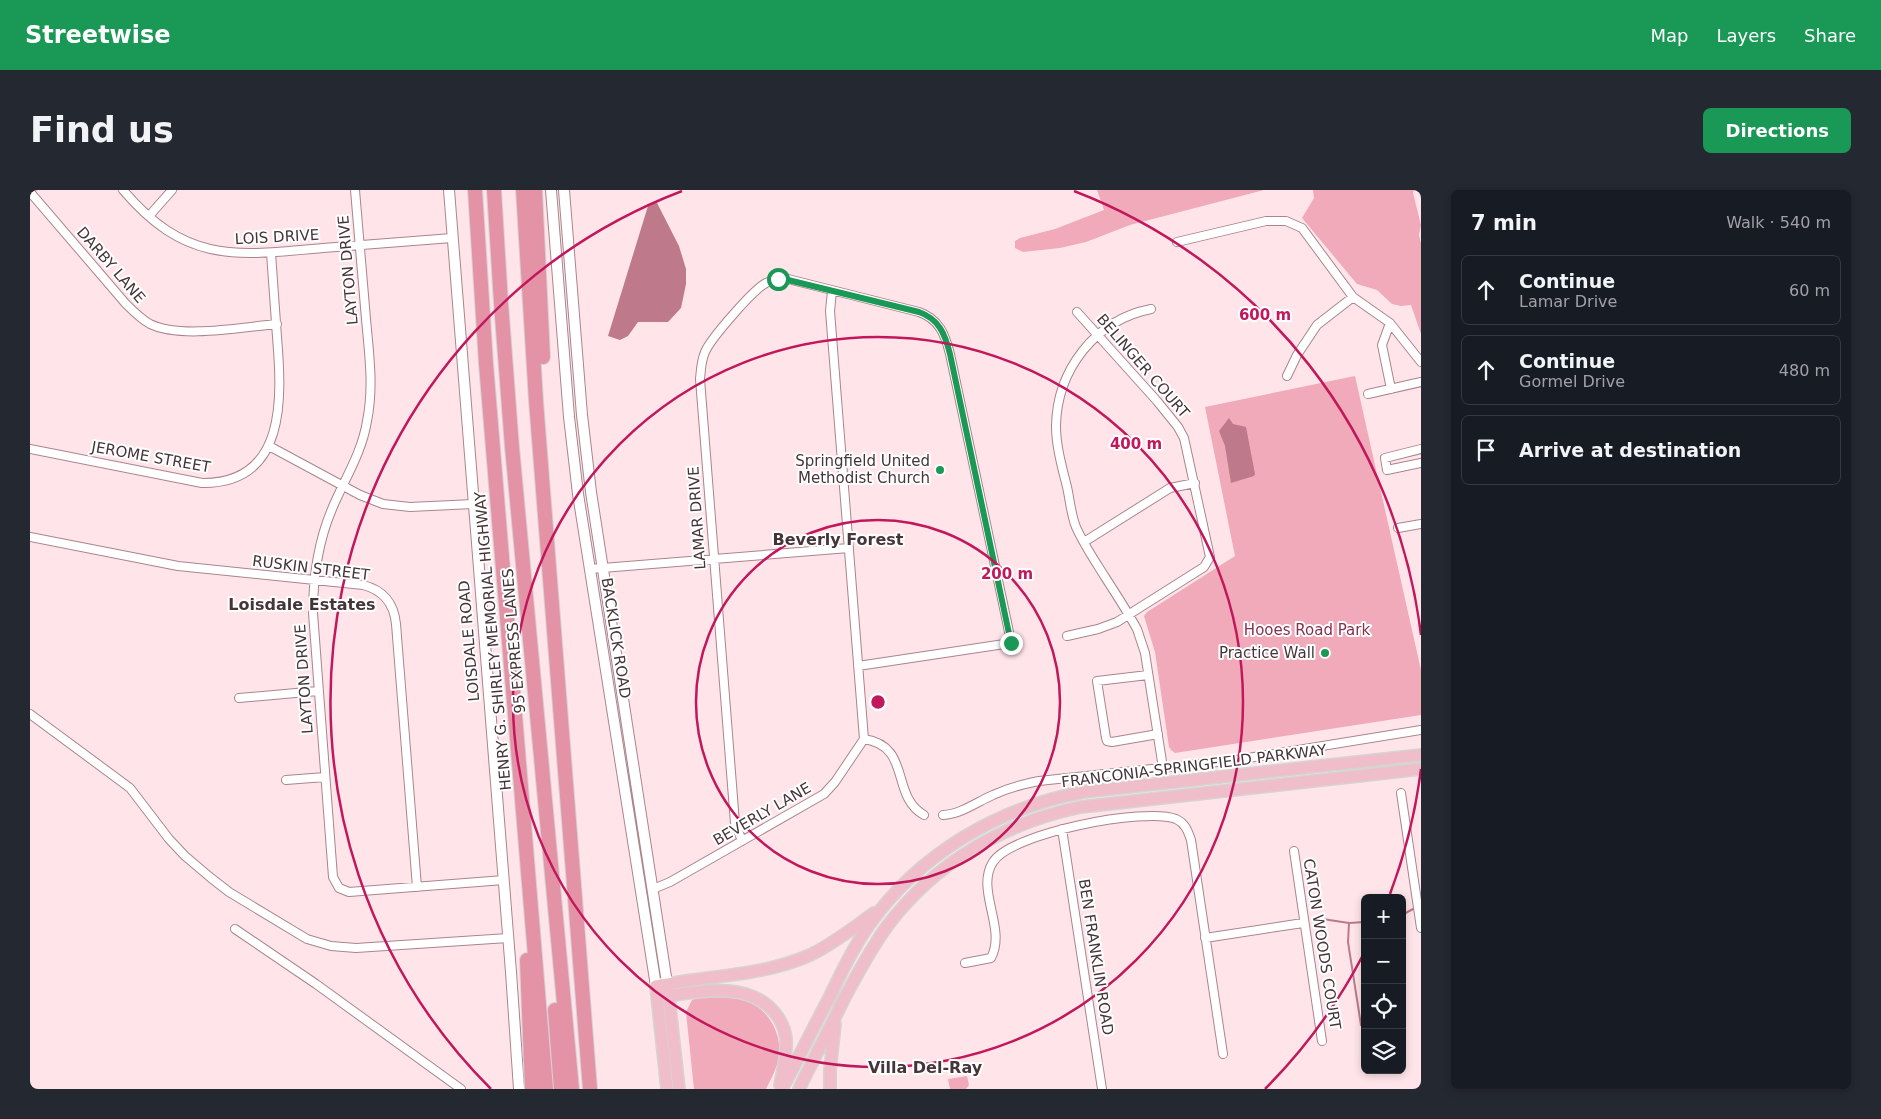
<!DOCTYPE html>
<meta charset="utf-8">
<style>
:root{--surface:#171b24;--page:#242831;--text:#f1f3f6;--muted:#9ea1a6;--line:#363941;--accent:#1a9856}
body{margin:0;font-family:"DejaVu Sans",sans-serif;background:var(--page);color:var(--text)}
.controls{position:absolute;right:15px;bottom:15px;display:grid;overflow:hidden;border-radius:8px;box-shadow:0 2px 8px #0003}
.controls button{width:45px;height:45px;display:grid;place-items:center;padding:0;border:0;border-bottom:1px solid var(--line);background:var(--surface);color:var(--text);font:25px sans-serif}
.stop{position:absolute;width:15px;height:15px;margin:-11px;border:4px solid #1a9856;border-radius:50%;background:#fff}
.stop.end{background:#1a9856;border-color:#fff;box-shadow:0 1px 5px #0008}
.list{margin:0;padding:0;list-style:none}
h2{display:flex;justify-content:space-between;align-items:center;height:65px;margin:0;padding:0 20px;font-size:21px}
h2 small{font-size:16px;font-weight:400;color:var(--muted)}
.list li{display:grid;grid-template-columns:32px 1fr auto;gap:15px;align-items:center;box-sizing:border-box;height:70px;margin:0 10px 10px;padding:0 10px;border:1px solid var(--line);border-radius:8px}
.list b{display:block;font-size:19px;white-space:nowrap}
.list p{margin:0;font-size:16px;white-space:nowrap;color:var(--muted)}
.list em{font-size:16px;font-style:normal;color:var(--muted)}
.icon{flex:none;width:28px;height:28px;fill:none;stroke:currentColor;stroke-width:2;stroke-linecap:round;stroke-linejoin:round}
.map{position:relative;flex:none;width:1391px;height:899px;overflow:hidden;border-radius:8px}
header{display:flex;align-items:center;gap:30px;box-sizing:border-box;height:70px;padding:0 25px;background:var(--accent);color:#fff}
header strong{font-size:24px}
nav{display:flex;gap:28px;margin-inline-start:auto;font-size:18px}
.intro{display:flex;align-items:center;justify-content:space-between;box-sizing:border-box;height:120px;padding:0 30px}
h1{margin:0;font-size:35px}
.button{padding:12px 22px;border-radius:8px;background:var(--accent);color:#fff;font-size:18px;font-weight:700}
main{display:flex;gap:30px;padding:0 30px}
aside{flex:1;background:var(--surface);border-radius:8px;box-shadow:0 2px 8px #0003}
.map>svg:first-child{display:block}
.green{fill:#f0aaba}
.water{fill:#be798a}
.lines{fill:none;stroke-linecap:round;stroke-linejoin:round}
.stream{stroke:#be798a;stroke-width:2}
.street-casing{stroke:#ab848d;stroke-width:10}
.secondary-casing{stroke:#ab848d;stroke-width:12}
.primary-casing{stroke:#d6d3d3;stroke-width:14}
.highway-casing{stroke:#d6d3d3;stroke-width:16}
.street{stroke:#fff;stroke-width:8}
.secondary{stroke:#fff;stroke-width:10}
.primary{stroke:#efbeca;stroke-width:11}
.highway{stroke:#e493a7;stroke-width:14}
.route{stroke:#1a9856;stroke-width:6}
.ring{fill:none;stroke:#c2185b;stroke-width:2.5}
.poi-dot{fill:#1a9856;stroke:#fff;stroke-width:2}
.labels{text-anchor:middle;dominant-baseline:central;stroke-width:4;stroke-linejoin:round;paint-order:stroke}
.street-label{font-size:15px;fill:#453538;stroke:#fff}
.poi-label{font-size:15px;fill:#453538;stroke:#fff;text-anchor:end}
.park-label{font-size:15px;fill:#86314c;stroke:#fff}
.neighbourhood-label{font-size:16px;font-weight:bold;fill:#453538;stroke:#fff}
.centre{fill:#c2185b;stroke:#fff;stroke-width:2.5}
.ring-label{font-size:15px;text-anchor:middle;font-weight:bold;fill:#c2185b;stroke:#fff;stroke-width:4;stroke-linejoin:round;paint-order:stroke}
</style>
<header>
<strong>Streetwise</strong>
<nav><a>Map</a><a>Layers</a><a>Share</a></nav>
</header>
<div class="intro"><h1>Find us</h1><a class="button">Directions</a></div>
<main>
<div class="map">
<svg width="1391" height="899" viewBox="0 0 1391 899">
<rect width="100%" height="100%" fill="#ffe5ea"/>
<path class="green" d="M 1067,0 L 1234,0 L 1100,35 L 1056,52 L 1030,58 L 993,62 L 985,58 L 985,51 L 990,48 L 1025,39 L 1074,20 Z
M 1283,0 L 1384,0 L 1383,3 L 1391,35 L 1389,45 L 1391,53 L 1391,144 L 1381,115 L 1371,116 L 1362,114 L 1347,100 L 1327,94 L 1272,28 L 1284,8 Z
M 1325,186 L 1391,480 L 1391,525 L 1145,563 L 1141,560 L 1139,557 L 1125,462 L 1114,426 L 1117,422 L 1205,366 L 1175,217 Z
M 671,807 C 686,807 702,806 716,811 C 739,819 752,844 749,867 C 747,878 741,889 736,899 L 664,899 L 656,822 L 662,810 Z
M 937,886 L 939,895 L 936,899 L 920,899 L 918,889 Z"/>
<path class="water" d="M 626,11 L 649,56 L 656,79 L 656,94 L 651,118 L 638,132 L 608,132 L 598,146 L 590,150 L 578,146 L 618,16 Z
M 1199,228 L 1203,234 L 1216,237 L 1225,284 L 1224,286 L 1201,293 L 1195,256 L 1189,241 Z"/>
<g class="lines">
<path class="stream" d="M 1372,725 L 1383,719
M 1286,728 L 1319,733 L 1335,732
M 1319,733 L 1318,752 L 1331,835"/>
<defs>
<path id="street" d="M 93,0 C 156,74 205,66 293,58 C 336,55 379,51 422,48
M 325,0 C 329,43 332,86 336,129 C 339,163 344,197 337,231 C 332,263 314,290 302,319 C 288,352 283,387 283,423 L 303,687 L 309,698 L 319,702 L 474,690
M 0,2 L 96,114 C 104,122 111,129 120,134 C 151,149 212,137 247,134
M 119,26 L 142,0
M 1147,52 L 1236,31 L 1256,31 L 1272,38 L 1323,107 L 1360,133 L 1391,172
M 802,101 L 800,121 L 834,549 C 882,556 860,606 894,625
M 1121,119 C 1065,130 1027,180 1026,236 C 1026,256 1032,277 1037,297 C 1040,310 1041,325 1046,337 C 1054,355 1065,371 1075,387 C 1086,404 1097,421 1107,439 L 1115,463 L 1133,578
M 1360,133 L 1352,155 L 1361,199
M 1257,186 L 1267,165 L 1287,135 L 1323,107
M 1338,204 L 1391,192
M 239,256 L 330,305 L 353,314 L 380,317 L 443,314
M 0,259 L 172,293 C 257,294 252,207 247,147 C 245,119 243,91 241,63
M 1391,259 L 1355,268 L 1357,280 L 1391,273
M 1368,338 L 1391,334
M 0,347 L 148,376 L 333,395 C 353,400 364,413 366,434 L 387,697
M 1054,352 L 1140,298 L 1165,293
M 560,379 L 819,358
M 1037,446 L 1068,439 L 1087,432 L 1174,377 L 1180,367 L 1154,248 L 1148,237 L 1127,211 L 1047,122
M 1118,485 L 1067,491 L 1076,548 L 1077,551 L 1082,552 L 1128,544
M 209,508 L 288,501
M 0,524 L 100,598 L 139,649 L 155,666 L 181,688 L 199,702 L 277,749 L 301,756 L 326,758 L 478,748
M 256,590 L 295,587
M 1371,603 L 1391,738
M 913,625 C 931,624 947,612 963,605 C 978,598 993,594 1009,591 L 1206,570 L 1391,540
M 1032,639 L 1072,899
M 712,651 L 705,633 L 670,189 C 671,180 671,171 675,162 C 681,148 723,100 736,93 C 743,89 750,89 758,89 L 889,122 C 909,129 915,144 920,164 L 978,437 L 981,453 L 828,476
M 1264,661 L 1292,851
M 623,699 L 640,692 L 794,604 L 805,592 L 834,549
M 205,739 L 286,794 L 431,899
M 1175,748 L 1273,733
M 935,773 L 961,768 C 977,738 945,700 963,672 C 981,643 1115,617 1146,629 C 1155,633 1158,641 1161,650 L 1193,864"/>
<path id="secondary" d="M 419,0 L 481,782 L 489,899
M 521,0 L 539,227 L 548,304 L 626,796
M 534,0 L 552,225 L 561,302 L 637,793"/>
<path id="primary" d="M 638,800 L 649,899
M 628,807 C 663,803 717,789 744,822 C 751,830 755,839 756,849 C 757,864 753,880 750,895
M 637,899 L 626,796 C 677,785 731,787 780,765 C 803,754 823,738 844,723
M 752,899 C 768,869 783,838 799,808 C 811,783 823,758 839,735 C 890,663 968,618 1053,602 L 1391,565
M 769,899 C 784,868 800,838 815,807 C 828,783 841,758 858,735 C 906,672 974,633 1051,617 L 1391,579
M 800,899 L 800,880 L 805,834"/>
<path id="highway" d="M 445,0 L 456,174 L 516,899
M 464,0 L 471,113 L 482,257 L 542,899
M 493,0 L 506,211 L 560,899
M 505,0 L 513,167
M 497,770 L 502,899
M 525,820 L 531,899"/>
</defs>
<use href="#street" class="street-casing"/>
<use href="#secondary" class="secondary-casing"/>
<use href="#primary" class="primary-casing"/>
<use href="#highway" class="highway-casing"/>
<use href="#street" class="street"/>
<use href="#secondary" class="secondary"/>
<use href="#primary" class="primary"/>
<use href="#highway" class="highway"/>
</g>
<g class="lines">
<path class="route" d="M 748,89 L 758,90 L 889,122 C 909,129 915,144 920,164 L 981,453"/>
</g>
<g class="ring">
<circle cx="848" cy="512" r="182"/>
<circle cx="848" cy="512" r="365"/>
<path d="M1391 579A547 547 0 0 1 1360 704M1333 765A547 547 0 0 1 1235 899M461 899A547 547 0 0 1 652 1M1044 1A547 547 0 0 1 1391 445"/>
</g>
<g class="poi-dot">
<circle cx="910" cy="280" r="5"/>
<circle cx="1295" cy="463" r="5"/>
</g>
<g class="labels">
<g class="street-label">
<text transform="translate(247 47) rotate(-3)">LOIS DRIVE</text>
<text transform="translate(81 75) rotate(49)">DARBY LANE</text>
<text transform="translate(318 80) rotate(-95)">LAYTON DRIVE</text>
<text transform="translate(1113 176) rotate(49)">BELINGER COURT</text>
<text transform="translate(121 267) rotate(10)">JEROME STREET</text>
<text transform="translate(667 328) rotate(-94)">LAMAR DRIVE</text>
<text transform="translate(281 378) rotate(7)">RUSKIN STREET</text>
<text transform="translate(586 448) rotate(81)">BACKLICK ROAD</text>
<text transform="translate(439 451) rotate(-95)">LOISDALE ROAD</text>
<text transform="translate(463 451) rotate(-95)">HENRY G. SHIRLEY MEMORIAL HIGHWAY</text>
<text transform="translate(484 451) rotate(-95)">95 EXPRESS LANES</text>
<text transform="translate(274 489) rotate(-94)">LAYTON DRIVE</text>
<text transform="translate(1164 576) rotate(-7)">FRANCONIA-SPRINGFIELD PARKWAY</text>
<text transform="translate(732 624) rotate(-30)">BEVERLY LANE</text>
<text transform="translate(1292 754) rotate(81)">CATON WOODS COURT</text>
<text transform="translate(1066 767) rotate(81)">BEN FRANKLIN ROAD</text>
</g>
<g class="poi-label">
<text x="900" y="271">Springfield United<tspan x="900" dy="17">Methodist Church</tspan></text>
<text x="1285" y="463">Practice Wall</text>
</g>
<g class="park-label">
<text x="1277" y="440">Hooes Road Park</text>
</g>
<g class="neighbourhood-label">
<text x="808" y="349">Beverly Forest</text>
<text x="272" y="414">Loisdale Estates</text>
<text x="895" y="877">Villa Del-Ray</text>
</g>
</g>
<circle cx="848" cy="512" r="8" class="centre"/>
<g class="ring-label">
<text x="1235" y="130">600 m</text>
<text x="1106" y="259">400 m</text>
<text x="977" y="389">200 m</text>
</g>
</svg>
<div class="controls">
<button>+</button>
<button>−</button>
<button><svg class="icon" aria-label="locate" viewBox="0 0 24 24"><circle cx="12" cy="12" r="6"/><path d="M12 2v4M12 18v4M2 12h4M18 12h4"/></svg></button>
<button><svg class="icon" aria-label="layers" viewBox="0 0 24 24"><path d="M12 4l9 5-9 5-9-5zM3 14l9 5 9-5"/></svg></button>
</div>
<div class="stop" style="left:748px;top:89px"></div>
<div class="stop end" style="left:981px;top:453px"></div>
</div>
<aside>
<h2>7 min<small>Walk · 540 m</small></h2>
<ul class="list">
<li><svg class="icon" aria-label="ahead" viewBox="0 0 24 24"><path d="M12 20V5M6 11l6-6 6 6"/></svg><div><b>Continue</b><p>Lamar Drive</p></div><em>60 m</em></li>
<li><svg class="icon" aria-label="ahead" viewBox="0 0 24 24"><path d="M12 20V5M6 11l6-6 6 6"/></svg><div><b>Continue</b><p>Gormel Drive</p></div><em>480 m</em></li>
<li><svg class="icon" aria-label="arrive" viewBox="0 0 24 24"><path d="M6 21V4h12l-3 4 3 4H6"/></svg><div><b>Arrive at destination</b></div></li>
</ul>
</aside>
</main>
